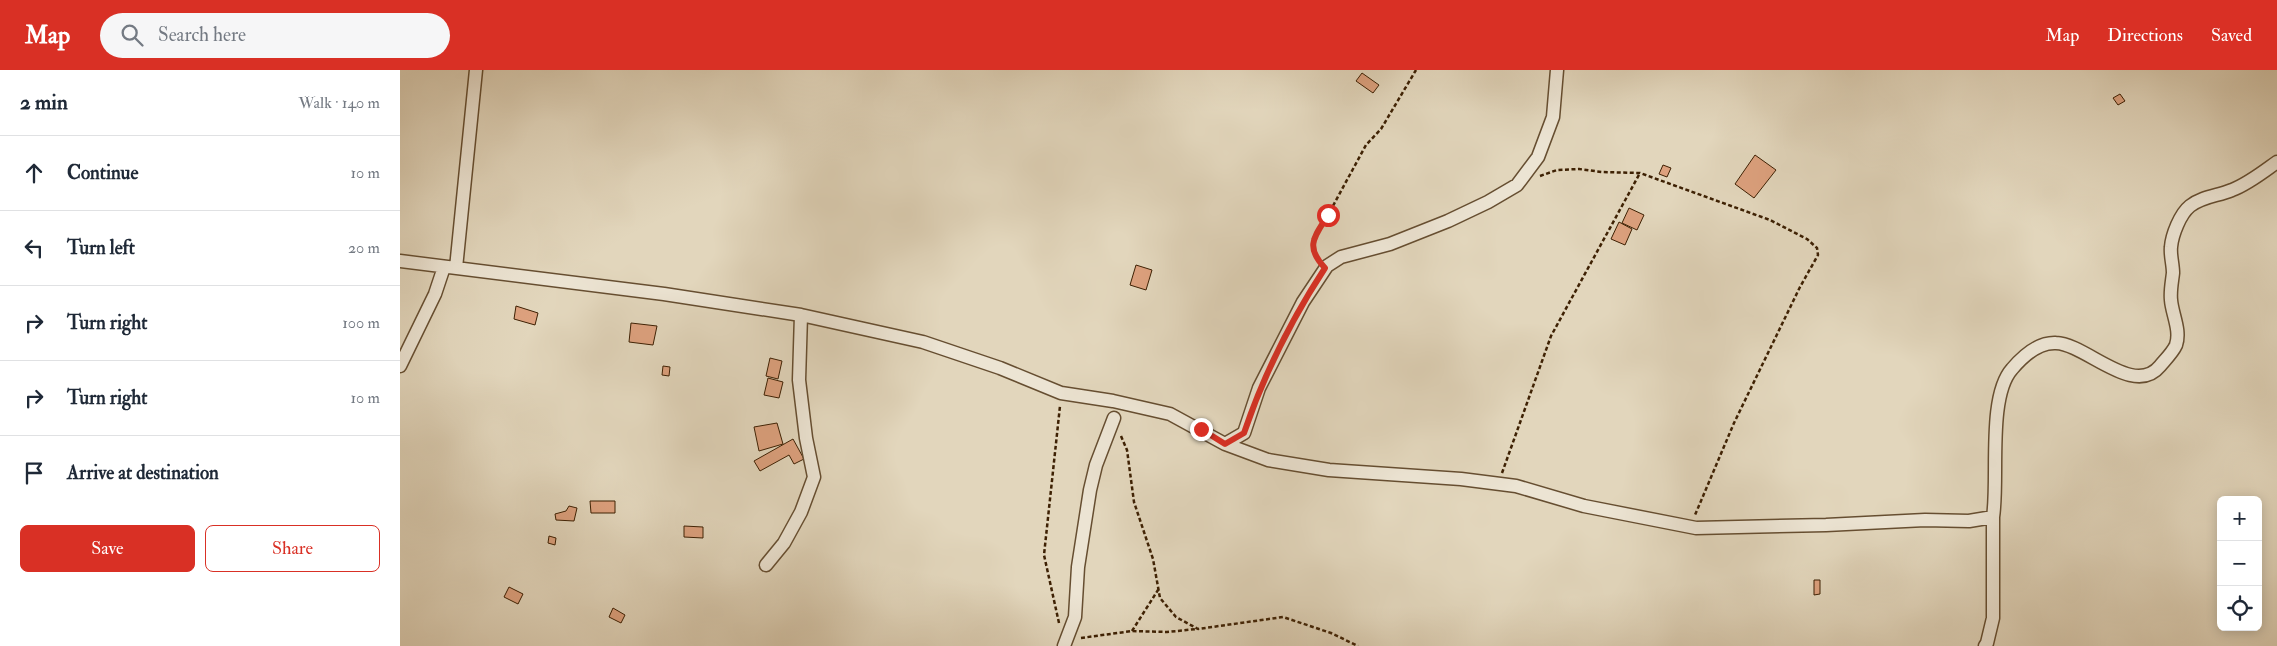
<!DOCTYPE html>
<meta charset="utf-8">
<style>
:root{--surface:#fff;--page:#f6f6f7;--text:#1f2937;--muted:#747a83;--line:#e0e1e3;--accent:#d93025}
body{margin:0;font-family:"IM FELL Double Pica",serif;background:var(--page);color:var(--text)}
.controls{position:absolute;right:15px;bottom:15px;display:grid;overflow:hidden;border-radius:8px;box-shadow:0 2px 12px #0003}
.controls button{width:45px;height:45px;display:grid;place-items:center;padding:0;border:0;border-bottom:1px solid var(--line);background:var(--surface);color:var(--text);font:25px sans-serif}
.stop{position:absolute;width:15px;height:15px;margin:-11px;border:4px solid #d93025;border-radius:50%;background:#fff}
.stop.end{background:#d93025;border-color:#fff;box-shadow:0 1px 5px #0008}
.list{margin:0;padding:0;list-style:none}
h2{display:flex;justify-content:space-between;align-items:center;height:65px;margin:0;padding:0 20px;font-size:21px}
h2 small{font-size:16px;font-weight:400;color:var(--muted)}
.list li{display:grid;grid-template-columns:32px 1fr auto;gap:15px;align-items:center;box-sizing:border-box;height:75px;padding:0 20px;border-top:1px solid var(--line)}
.list b{display:block;font-size:19px;white-space:nowrap}
.list em{font-size:16px;font-style:normal;color:var(--muted)}
.actions{display:flex;gap:10px;padding:15px 20px}
.actions a{flex:1;padding:11px 0;border:1px solid var(--accent);border-radius:8px;text-align:center;font-size:18px;color:var(--accent)}
.actions .main{background:var(--accent);color:#fff}
.icon{flex:none;width:28px;height:28px;fill:none;stroke:currentColor;stroke-width:2;stroke-linecap:round;stroke-linejoin:round}
.map{position:relative;flex:none;width:1877px;height:576px;overflow:hidden}
header{display:flex;align-items:center;gap:30px;box-sizing:border-box;height:70px;padding:0 25px;background:var(--accent);color:#fff}
header strong{font-size:24px}
nav{display:flex;gap:28px;margin-inline-start:auto;font-size:18px}
.search{width:350px;height:45px;background:var(--page);display:flex;align-items:center;gap:12px;box-sizing:border-box;padding:0 18px;border-radius:28px;color:var(--muted);font-size:19px}
main{display:flex}
aside{flex:1;background:var(--surface)}
.map>svg:first-child{display:block}
.building{fill:#dda17e;stroke:#3d2003}
.lines{fill:none;stroke-linecap:round;stroke-linejoin:round}
.minor-casing{stroke:#664e31;stroke-width:15}
.path{stroke:#3d2003;stroke-width:2.5;stroke-dasharray:4 2.5;stroke-linecap:butt}
.minor{stroke:#ece4d3;stroke-width:12}
.route{stroke:#d93025;stroke-width:6}
</style>
<header>
<strong>Map</strong>
<div class="search"><svg class="icon" aria-label="search" viewBox="0 0 24 24"><circle cx="10" cy="10" r="6"/><path d="M15 15l6 6"/></svg>Search here</div>
<nav><a>Map</a><a>Directions</a><a>Saved</a></nav>
</header>
<main>
<aside>
<h2>2 min<small>Walk · 140 m</small></h2>
<ul class="list">
<li><svg class="icon" aria-label="ahead" viewBox="0 0 24 24"><path d="M12 20V5M6 11l6-6 6 6"/></svg><div><b>Continue</b></div><em>10 m</em></li>
<li><svg class="icon" aria-label="left" viewBox="0 0 24 24"><path d="M17 20v-9H6M10 6l-5 5 5 5"/></svg><div><b>Turn left</b></div><em>20 m</em></li>
<li><svg class="icon" aria-label="right" viewBox="0 0 24 24"><path d="M7 20v-9h11M14 6l5 5-5 5"/></svg><div><b>Turn right</b></div><em>100 m</em></li>
<li><svg class="icon" aria-label="right" viewBox="0 0 24 24"><path d="M7 20v-9h11M14 6l5 5-5 5"/></svg><div><b>Turn right</b></div><em>10 m</em></li>
<li><svg class="icon" aria-label="arrive" viewBox="0 0 24 24"><path d="M6 21V4h12l-3 4 3 4H6"/></svg><div><b>Arrive at destination</b></div></li>
</ul>
<div class="actions"><a class="main">Save</a><a>Share</a></div>
</aside>
<div class="map">
<svg width="1877" height="576" viewBox="0 0 1877 576">
<rect width="100%" height="100%" fill="#e2d6bc"/>
<filter id="stains"><feTurbulence type="fractalNoise" baseFrequency=".004" numOctaves="4"/><feColorMatrix values="0 0 0 0 .2 0 0 0 0 .09 0 0 0 0 .02 0 0 0 .5 -.17"/></filter>
<radialGradient id="worn" r=".72"><stop offset=".6" stop-color="#630" stop-opacity="0"/><stop offset="1" stop-color="#630" stop-opacity=".3"/></radialGradient>
<path class="building" d="M 962,3 L 979,15 L 973,23 L 956,11 Z
M 1720,24 L 1725,31 L 1718,35 L 1713,28 Z
M 1355,85 L 1376,100 L 1354,128 L 1335,114 Z
M 1263,95 L 1271,98 L 1267,107 L 1259,104 Z
M 1229,138 L 1244,145 L 1237,160 L 1222,153 Z
M 1219,152 L 1232,159 L 1225,175 L 1211,169 Z
M 736,195 L 752,200 L 746,220 L 730,215 Z
M 116,236 L 138,243 L 135,255 L 114,249 Z
M 231,253 L 257,256 L 253,275 L 229,272 Z
M 370,288 L 382,291 L 378,309 L 366,306 Z
M 263,296 L 270,297 L 269,306 L 262,305 Z
M 368,308 L 383,312 L 379,328 L 364,325 Z
M 377,353 L 383,374 L 359,381 L 354,357 Z
M 393,369 L 404,389 L 394,394 L 389,385 L 360,401 L 354,391 Z
M 190,431 L 215,431 L 215,443 L 191,443 Z
M 169,436 L 177,438 L 174,451 L 156,450 L 155,444 L 166,441 Z
M 284,456 L 303,457 L 303,468 L 284,467 Z
M 149,466 L 156,468 L 155,475 L 148,473 Z
M 1414,510 L 1420,510 L 1420,524 L 1414,525 Z
M 109,517 L 123,524 L 118,534 L 104,527 Z
M 213,538 L 225,545 L 221,553 L 209,547 Z"/>
<g class="lines">
<defs>
<path id="minor" d="M 0,191 L 264,224 L 401,245 L 523,272 L 600,298 L 661,323 L 713,331 L 770,344 L 825,374 L 868,390 L 929,400 L 1061,409 L 1116,416 L 1184,436 L 1296,458 L 1426,455 L 1525,450 L 1569,451 L 1593,447 C 1599,409 1587,327 1612,299 C 1623,286 1638,272 1656,273 C 1686,274 1734,328 1760,296 C 1765,290 1773,282 1776,275 C 1781,260 1772,244 1771,230 C 1770,221 1772,212 1773,203 C 1773,194 1770,185 1771,177 C 1772,165 1780,144 1790,136 C 1803,126 1818,126 1832,120 C 1848,114 1863,102 1877,92
M 56,198 L 76,0
M 0,296 L 35,224 L 44,197
M 825,374 L 844,363 L 859,318 L 903,232 L 927,196 L 941,187 L 990,174 L 1048,151 L 1088,132 L 1117,115 L 1138,87 L 1153,47 L 1157,0
M 366,495 L 384,473 L 401,442 L 414,407 L 406,368 L 399,310 L 401,245
M 664,576 L 675,547 L 678,497 L 690,420 L 696,395 L 714,348
M 1585,576 L 1587,573 L 1593,548 L 1593,447"/>
</defs>
<use href="#minor" class="minor-casing"/>
<path class="path" d="M 1140,106 L 1157,100 L 1179,99 L 1202,102 L 1240,103 L 1370,150 L 1407,169 L 1417,178 L 1418,185 L 1400,217 L 1334,353 L 1295,445
M 917,188 L 914,182 L 913,169 L 928,145 L 966,75 L 981,59 L 1016,0
M 721,366 L 727,380 L 734,432 L 753,489 L 760,528 L 776,547 L 798,559 L 883,547 L 931,563 L 958,576
M 1102,403 L 1151,266 L 1240,103
M 659,553 L 644,485 L 660,336
M 732,561 L 758,520
M 681,568 L 732,561 L 767,562 L 797,559"/>
<use href="#minor" class="minor"/>
</g>
<g class="lines">
<path class="route" d="M 801,359 L 825,374 L 844,363 C 864,304 891,250 925,198 C 904,176 915,166 928,145"/>
</g>
<rect width="100%" height="100%" filter="url(#stains)"/>
<rect width="100%" height="100%" fill="url(#worn)"/>
</svg>
<div class="controls">
<button>+</button>
<button>−</button>
<button><svg class="icon" aria-label="locate" viewBox="0 0 24 24"><circle cx="12" cy="12" r="6"/><path d="M12 2v4M12 18v4M2 12h4M18 12h4"/></svg></button>
</div>
<div class="stop" style="left:928px;top:145px"></div>
<div class="stop end" style="left:801px;top:359px"></div>
</div>
</main>
